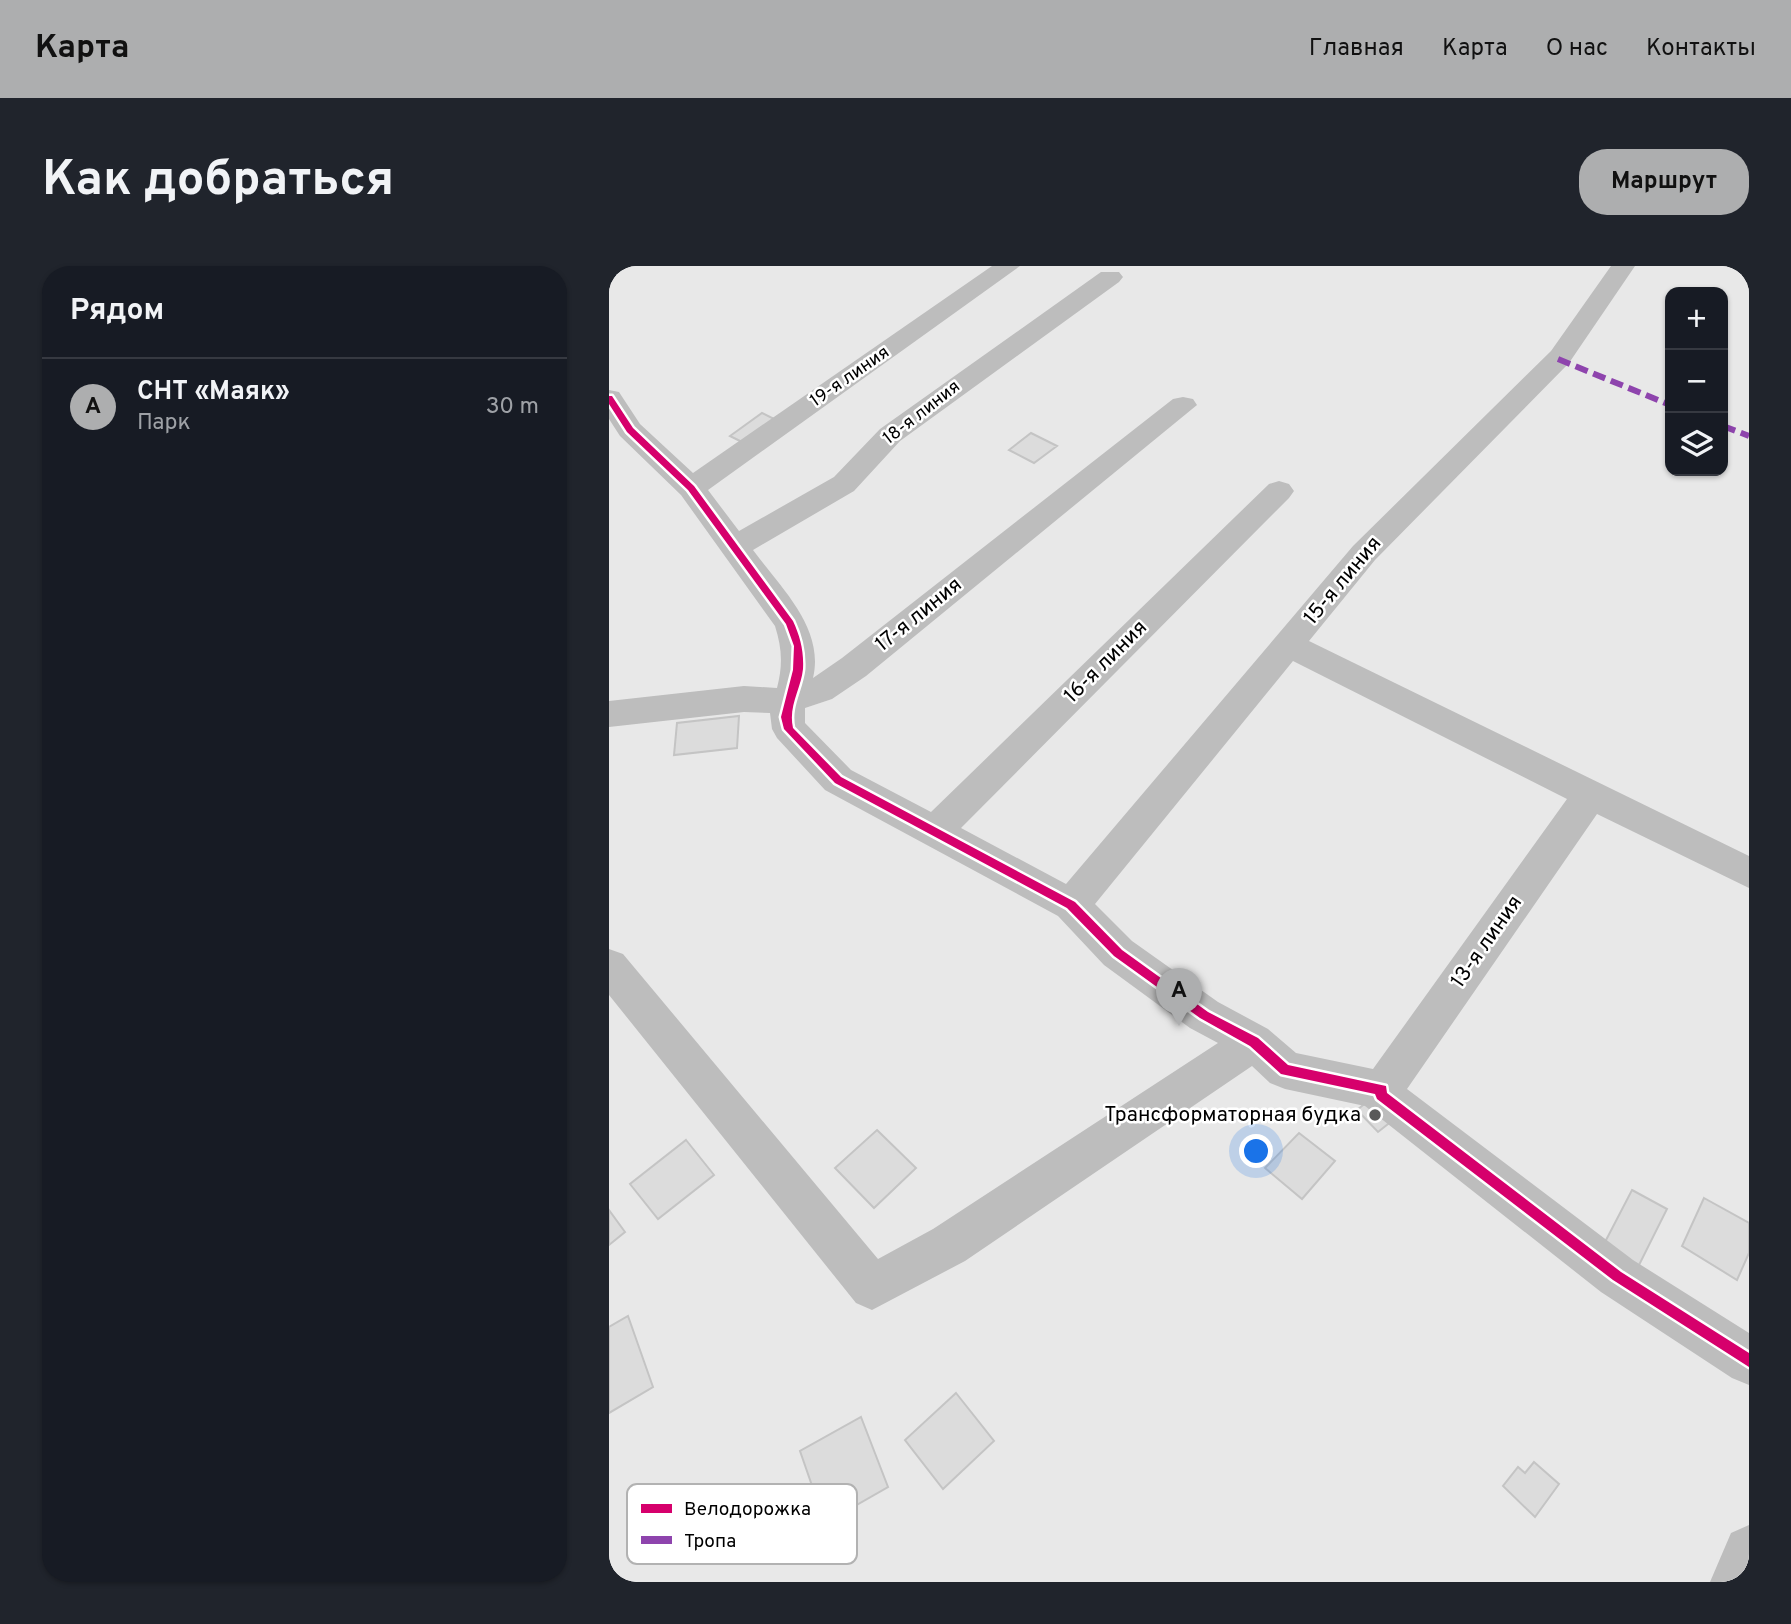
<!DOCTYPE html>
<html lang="ru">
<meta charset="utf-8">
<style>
:root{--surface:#171b24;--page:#20242c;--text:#f1f3f6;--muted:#9ea1a6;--line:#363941;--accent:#adaeaf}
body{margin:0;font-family:Overpass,sans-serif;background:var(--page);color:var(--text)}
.controls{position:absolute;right:21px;top:21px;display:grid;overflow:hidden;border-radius:14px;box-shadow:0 2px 5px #0004}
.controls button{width:63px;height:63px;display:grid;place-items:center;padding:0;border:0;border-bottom:2px solid var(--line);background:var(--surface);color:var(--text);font:35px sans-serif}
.you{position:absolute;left:648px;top:886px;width:24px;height:24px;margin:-18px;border:5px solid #fff;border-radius:50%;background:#1a73e8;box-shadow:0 0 0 10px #1a73e833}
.badge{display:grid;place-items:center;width:46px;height:46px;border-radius:50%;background:var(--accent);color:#111;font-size:23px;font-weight:700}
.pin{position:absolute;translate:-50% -58px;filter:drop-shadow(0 2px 4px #0008)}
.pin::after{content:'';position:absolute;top:37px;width:24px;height:21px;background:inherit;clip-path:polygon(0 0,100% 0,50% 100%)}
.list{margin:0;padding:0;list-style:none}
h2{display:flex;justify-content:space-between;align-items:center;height:91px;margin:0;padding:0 28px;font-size:30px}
h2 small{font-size:23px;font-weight:400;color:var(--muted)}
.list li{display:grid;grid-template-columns:46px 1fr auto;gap:21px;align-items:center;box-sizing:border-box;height:98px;padding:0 28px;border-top:2px solid var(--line)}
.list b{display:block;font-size:26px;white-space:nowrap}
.list p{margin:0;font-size:23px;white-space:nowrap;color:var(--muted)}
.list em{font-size:23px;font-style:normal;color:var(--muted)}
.icon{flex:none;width:38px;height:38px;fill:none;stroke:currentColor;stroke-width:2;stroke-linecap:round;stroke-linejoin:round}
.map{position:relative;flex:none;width:1140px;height:1316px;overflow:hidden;border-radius:28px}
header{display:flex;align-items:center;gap:42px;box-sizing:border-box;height:98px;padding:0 35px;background:var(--accent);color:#111}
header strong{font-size:33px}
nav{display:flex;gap:38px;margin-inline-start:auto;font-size:24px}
.intro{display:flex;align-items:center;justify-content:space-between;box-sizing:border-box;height:168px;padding:0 42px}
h1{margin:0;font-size:49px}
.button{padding:18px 32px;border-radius:28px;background:var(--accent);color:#111;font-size:24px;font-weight:700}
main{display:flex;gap:42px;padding:0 42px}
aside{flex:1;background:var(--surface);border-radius:28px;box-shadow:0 2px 5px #0004}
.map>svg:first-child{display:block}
.green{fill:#e8e8e8;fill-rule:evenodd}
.building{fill:#dcdcdc;stroke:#c4c4c4;stroke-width:2}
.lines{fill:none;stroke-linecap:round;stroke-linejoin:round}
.minor{fill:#bdbdbd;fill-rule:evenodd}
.quiet{stroke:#8e44ad;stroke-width:6;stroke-dasharray:13 6;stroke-linecap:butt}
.cycleway-casing{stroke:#fff;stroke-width:5}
.cycleway{fill:#d6006c;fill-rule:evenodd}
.poi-dot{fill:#595959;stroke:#fff;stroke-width:2.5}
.labels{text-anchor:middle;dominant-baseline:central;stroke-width:5;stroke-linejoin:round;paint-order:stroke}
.far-street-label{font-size:18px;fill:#000;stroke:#fff}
.street-label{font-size:21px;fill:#000;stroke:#fff}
.poi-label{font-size:21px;fill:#000;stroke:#fff;text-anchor:end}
.key{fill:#fff;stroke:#b2b2b2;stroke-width:2}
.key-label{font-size:19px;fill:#000}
</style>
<header>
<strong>Карта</strong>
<nav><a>Главная</a><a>Карта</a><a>О нас</a><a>Контакты</a></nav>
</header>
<div class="intro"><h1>Как добраться</h1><a class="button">Маршрут</a></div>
<main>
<aside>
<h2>Рядом<small></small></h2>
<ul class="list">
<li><span class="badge">A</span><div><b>СНТ «Маяк»</b><p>Парк</p></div><em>30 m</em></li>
</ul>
</aside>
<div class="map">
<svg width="1140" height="1316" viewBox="0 0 1140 1316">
<rect width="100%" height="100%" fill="#fff"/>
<path class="green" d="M 0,0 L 1140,0 L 1140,1316 L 0,1316 ZM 1061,26 L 1114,26 L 1114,205 L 1061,205 Z"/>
<path class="building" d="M 153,147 L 167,154 L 135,177 L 121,170 Z
M 422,167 L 448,180 L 425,197 L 400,184 Z
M 130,450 L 128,482 L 65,489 L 68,457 Z
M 764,831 L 784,854 L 769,866 L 748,844 Z
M 268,864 L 307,902 L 265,942 L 226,902 Z
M 690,867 L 726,895 L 693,933 L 656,902 Z
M 77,874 L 105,909 L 49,953 L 21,918 Z
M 1023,924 L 1058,943 L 1029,1001 L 995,978 Z
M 1095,932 L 1140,957 L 1140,987 L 1128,1014 L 1073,980 Z
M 0,944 L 16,966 L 0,979 Z
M 19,1050 L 44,1121 L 0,1147 L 0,1061 Z
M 347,1127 L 385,1175 L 334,1223 L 296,1174 Z
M 252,1151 L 279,1221 L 216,1257 L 191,1185 Z
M 925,1196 L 950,1218 L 926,1251 L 894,1220 L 909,1201 L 916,1207 Z"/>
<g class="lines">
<path class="minor" d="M 383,0 L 411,0 L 99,224 L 130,265 L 225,211 L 271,163 L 492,6 L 510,6 L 514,11 L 510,16 L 291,175 L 245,225 L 144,284 C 171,321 216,362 204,412 L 233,392 L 564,133 L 574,131 L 584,133 L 588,139 L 257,410 L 223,433 L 196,442 L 196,457 L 242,504 L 322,546 L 660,218 L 670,215 L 680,218 L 685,225 L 680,232 L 352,562 L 457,618 L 744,280 L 942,85 L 1002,0 L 1026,0 L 960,97 L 766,294 L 700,375 L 1140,590 L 1140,622 L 988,548 L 798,823 L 1024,994 L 1140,1067 L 1140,1119 L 1123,1112 L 992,1026 L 756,840 L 676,823 L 661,817 L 643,800 L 356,995 L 263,1044 L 247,1037 L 0,729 L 0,683 L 14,688 L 269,993 L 324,963 L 609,777 L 581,762 L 495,699 L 449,650 L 216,524 L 168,472 L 163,463 L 161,447 L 135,446 L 0,461 L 0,435 L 135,420 L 168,422 C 174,399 173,382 166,360 L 72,229 L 11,170 L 0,153 L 0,124 L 10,126 L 31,158 L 84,207 ZM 684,395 L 958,533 L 764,803 L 687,787 L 659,763 L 609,736 L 523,675 L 486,638 Z
M 1140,1259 L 1140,1316 L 1101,1316 L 1122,1267 Z"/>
<path class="quiet" d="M 1129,0 L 1140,11
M 949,93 L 1061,139
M 1114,160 L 1140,170"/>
<defs>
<path id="cycleway" d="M 0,130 L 3,130 L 24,162 L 85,220 L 184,355 C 191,370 195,385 194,403 C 192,423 179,440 184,462 L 232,511 L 466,636 L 513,684 L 599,746 L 649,772 L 679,799 L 777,820 L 778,827 L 1012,1006 L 1140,1087 L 1140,1101 L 1004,1014 L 768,833 L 766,828 L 672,808 L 641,780 L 591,752 L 505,690 L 458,642 L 226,517 L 175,463 L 172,451 L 184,404 L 185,380 L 177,358 L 79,224 L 18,166 L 0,138 Z"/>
</defs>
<use href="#cycleway" class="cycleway-casing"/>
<use href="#cycleway" class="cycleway"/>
</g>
<circle class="poi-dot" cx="766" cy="849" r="7"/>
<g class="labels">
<g class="far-street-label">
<text transform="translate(241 111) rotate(-35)">19-я линия</text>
<text transform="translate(313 147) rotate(-38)">18-я линия</text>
</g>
<g class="street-label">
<text transform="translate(734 315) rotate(-50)">15-я линия</text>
<text transform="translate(310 349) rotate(-39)">17-я линия</text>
<text transform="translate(497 396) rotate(-45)">16-я линия</text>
<text transform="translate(878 676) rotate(-55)">13-я линия</text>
</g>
<g class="poi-label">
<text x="752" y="849">Трансформаторная будка</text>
</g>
</g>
<rect x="18" y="1218" width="230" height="80" rx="10" class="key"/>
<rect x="32" y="1238" width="31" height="9" fill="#d6006c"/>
<rect x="32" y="1270" width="31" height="8" fill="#8e44ad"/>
<g class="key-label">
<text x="75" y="1249">Велодорожка</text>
<text x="75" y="1281">Тропа</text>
</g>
</svg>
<div class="controls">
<button>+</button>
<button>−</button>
<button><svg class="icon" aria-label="layers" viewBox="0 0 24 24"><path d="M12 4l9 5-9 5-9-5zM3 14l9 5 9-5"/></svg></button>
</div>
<div class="you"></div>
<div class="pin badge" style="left:570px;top:760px">A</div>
</div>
</main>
